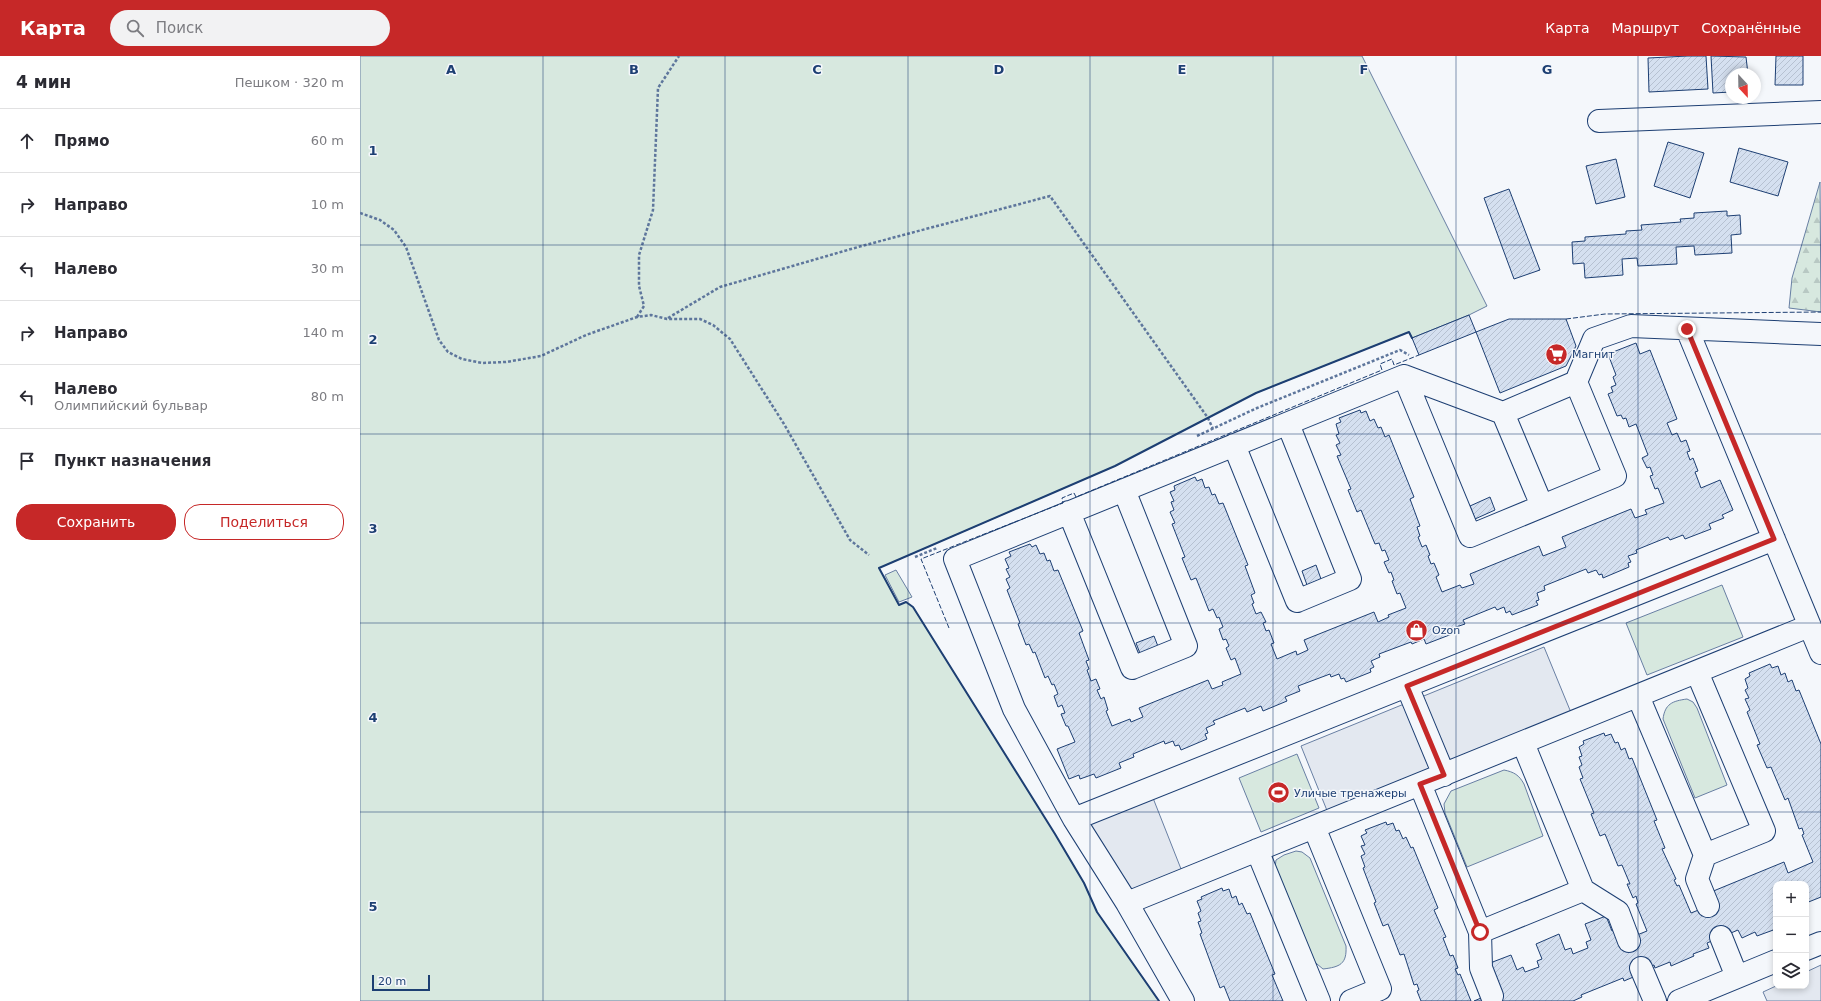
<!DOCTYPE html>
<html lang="ru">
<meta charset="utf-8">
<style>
:root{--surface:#fff;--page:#f2f2f3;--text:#2b2b33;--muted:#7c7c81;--line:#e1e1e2;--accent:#c62828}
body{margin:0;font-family:"DejaVu Sans",sans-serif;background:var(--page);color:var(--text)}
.controls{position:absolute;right:12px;bottom:12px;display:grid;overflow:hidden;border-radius:8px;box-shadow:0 2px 6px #0003}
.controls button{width:36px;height:36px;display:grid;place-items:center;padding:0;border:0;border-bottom:1px solid var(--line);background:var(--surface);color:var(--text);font:20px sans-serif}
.compass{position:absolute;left:1365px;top:12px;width:36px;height:36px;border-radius:50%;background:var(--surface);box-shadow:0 2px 6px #0003;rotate:158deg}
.scale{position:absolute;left:12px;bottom:10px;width:58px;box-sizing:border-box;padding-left:4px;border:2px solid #1d3f73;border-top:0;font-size:11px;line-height:14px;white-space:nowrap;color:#1d3f73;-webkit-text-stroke:3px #f4f7fb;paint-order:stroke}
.stop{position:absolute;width:12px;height:12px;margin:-9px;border:3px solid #c62828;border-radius:50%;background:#fff}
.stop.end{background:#c62828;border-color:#fff;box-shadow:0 1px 4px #0008}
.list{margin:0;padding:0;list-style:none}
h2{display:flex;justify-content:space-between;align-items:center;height:52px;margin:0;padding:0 16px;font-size:17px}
h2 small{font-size:13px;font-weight:400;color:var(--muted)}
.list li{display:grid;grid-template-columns:26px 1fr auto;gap:12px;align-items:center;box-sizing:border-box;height:64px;padding:0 16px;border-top:1px solid var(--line)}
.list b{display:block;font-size:15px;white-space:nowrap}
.list p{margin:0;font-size:13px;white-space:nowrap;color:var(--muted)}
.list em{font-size:13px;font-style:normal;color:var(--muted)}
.actions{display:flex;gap:8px;padding:12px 16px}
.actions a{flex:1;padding:9px 0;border:1px solid var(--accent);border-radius:16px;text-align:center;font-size:14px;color:var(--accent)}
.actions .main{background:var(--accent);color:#fff}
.icon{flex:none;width:22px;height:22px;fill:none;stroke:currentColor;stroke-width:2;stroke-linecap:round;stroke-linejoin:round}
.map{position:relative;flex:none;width:1461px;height:945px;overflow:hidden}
header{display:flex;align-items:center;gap:24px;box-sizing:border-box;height:56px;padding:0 20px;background:var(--accent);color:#fff}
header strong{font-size:19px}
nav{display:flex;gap:22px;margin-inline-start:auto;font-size:14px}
.search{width:280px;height:36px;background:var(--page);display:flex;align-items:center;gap:10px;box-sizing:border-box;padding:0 14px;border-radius:22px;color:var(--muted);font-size:15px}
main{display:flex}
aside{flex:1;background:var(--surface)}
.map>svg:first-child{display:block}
.forest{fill:url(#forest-firs);stroke:#687fa3}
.green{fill:#d7e8df;stroke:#687fa3}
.parking{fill:#e3e8f0;stroke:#687fa3}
.building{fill:url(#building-hatch);stroke:#1d3f73}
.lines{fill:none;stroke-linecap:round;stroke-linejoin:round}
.minor-casing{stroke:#1d3f73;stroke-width:24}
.path{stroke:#5e769c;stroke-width:2.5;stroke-dasharray:3 2;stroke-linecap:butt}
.minor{stroke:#f4f7fb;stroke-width:22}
.fence{stroke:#1d3f73;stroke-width:1;stroke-dasharray:5 2;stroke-linecap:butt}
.wall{stroke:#1d3f73;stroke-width:2}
.route{stroke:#c62828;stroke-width:5}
.grid{fill:none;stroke:#1d3f73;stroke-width:1;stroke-opacity:0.55}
.labels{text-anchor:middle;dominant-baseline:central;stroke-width:3;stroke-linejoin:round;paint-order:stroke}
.poi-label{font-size:11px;fill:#1d3f73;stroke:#f4f7fb;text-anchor:start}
.grid-label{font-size:13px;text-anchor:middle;font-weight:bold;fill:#1d3f73;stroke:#f4f7fb;stroke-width:3;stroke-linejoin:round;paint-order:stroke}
</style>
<header>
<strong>Карта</strong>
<div class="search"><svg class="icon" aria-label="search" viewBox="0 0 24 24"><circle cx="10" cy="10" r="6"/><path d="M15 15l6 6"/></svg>Поиск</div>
<nav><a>Карта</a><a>Маршрут</a><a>Сохранённые</a></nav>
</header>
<main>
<aside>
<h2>4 мин<small>Пешком · 320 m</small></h2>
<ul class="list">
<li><svg class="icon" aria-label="ahead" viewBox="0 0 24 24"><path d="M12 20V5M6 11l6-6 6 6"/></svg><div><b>Прямо</b></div><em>60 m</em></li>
<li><svg class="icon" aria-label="right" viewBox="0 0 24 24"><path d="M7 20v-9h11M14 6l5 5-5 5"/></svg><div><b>Направо</b></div><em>10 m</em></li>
<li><svg class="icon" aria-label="left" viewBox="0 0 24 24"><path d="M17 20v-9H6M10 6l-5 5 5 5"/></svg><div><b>Налево</b></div><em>30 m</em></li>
<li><svg class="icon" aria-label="right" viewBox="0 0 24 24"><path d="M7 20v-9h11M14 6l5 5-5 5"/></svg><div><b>Направо</b></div><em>140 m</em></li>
<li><svg class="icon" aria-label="left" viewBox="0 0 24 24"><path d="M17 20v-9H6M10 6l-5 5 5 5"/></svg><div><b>Налево</b><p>Олимпийский бульвар</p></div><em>80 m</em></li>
<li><svg class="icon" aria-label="arrive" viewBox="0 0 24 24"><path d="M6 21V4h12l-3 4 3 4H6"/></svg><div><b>Пункт назначения</b></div></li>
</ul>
<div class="actions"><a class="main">Сохранить</a><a>Поделиться</a></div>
</aside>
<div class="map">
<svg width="1461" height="945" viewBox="0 0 1461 945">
<defs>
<pattern id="forest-firs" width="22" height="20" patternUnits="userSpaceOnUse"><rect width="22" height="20" fill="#d7e8df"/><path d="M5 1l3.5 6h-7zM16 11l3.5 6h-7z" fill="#b8c8c3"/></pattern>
<pattern id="building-hatch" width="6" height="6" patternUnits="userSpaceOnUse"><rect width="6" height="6" fill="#d5e0f0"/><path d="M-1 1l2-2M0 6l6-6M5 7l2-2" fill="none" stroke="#b6c1d1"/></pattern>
</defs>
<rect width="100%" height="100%" fill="#f4f7fb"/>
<path class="forest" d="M 1460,126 L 1461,256 L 1429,252 L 1432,222 Z"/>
<path class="green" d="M 0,0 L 1002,0 L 1127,250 L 1109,259 L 1052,282 L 1049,276 L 896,337 L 755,410 L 519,512 L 539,549 L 546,546 L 553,551 L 695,778 L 724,827 L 737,856 L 799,945 L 0,945 Z
M 536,514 L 552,541 L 539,546 L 525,519 Z
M 1362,529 L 1383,581 L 1287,619 L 1266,567 Z
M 1327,643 L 1333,646 L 1337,652 L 1367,729 L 1335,742 L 1303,663 C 1305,648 1312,645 1327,643 Z
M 937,698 L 959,752 L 901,776 L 879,722 Z
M 1144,714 C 1154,716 1159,719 1164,728 L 1183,780 L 1107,811 L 1085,757 L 1084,748 L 1091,735 Z
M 936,795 L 942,796 L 950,802 L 986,890 C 987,908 980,911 963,913 L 951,903 L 915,812 L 916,804 L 924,799 Z"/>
<path class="parking" d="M 1184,591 L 1212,659 L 968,757 L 941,690 Z
M 793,742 L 823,818 L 760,843 L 718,772 Z
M 1461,909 L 1461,945 L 1407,945 L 1403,936 L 1416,930 L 1446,930 L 1446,916 Z"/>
<path class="building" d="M 1328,0 L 1346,0 L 1348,33 L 1289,36 L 1288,2 Z
M 1351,0 L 1386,1 L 1388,18 L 1371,18 L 1371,36 L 1353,37 Z
M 1416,0 L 1443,0 L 1443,29 L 1415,29 Z
M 1308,86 L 1344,97 L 1330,142 L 1294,130 Z
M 1379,92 L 1428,106 L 1418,140 L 1370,126 Z
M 1256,103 L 1265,141 L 1236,148 L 1226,110 Z
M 1149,133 L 1180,214 L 1154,223 L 1124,142 Z
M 1367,155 L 1367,160 L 1380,159 L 1381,178 L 1371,179 L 1372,197 L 1335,199 L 1334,190 L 1316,191 L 1317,208 L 1278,210 L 1277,202 L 1262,203 L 1263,219 L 1225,222 L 1224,207 L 1213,208 L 1212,186 L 1225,185 L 1225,181 L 1266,178 L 1266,175 L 1282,174 L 1281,169 L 1321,166 L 1320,163 L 1334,162 L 1334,157 Z
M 1109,259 L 1116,276 L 1059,299 L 1052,282 Z
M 1149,263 L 1206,263 L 1216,290 L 1206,310 L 1140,337 L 1116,276 Z
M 1276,287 L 1280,298 L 1290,294 L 1317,363 L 1307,367 L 1312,379 L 1317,377 L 1321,386 L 1326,384 L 1330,395 L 1327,396 L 1330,404 L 1333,402 L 1338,415 L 1335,416 L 1341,432 L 1360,424 L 1373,454 L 1362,459 L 1364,462 L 1349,468 L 1351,473 L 1325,483 L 1323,479 L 1310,484 L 1308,481 L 1276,494 L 1277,497 L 1268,500 L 1271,506 L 1268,507 L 1269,511 L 1243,522 L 1242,518 L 1239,519 L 1236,514 L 1228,517 L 1226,513 L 1184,530 L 1185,534 L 1177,537 L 1179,544 L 1176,545 L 1178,549 L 1152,559 L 1150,555 L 1146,557 L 1144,551 L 1137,554 L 1135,551 L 1103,564 L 1105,568 L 1090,573 L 1092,578 L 1066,588 L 1064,583 L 1052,588 L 1051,586 L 1019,598 L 1020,601 L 1011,605 L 1014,611 L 1010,613 L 1011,616 L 986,626 L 984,622 L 981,623 L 979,618 L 971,621 L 970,618 L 938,630 L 940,635 L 925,641 L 927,645 L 903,655 L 901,650 L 887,656 L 885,652 L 853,665 L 855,668 L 846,672 L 848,677 L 845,678 L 847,683 L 821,694 L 819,689 L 815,690 L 813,685 L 805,688 L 804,685 L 773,698 L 774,701 L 759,707 L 761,712 L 736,722 L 734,718 L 720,723 L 719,719 L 709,723 L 697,693 L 715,686 L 708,670 L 706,670 L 701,658 L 705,657 L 702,649 L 698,651 L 694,640 L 698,638 L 694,628 L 692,629 L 688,620 L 685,622 L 675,596 L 673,597 L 669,588 L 666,589 L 658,568 L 660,567 L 647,534 L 650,532 L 646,523 L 650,521 L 646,513 L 649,512 L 645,503 L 651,500 L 649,496 L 670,488 L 672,491 L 676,489 L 680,498 L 684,497 L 687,505 L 690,504 L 694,515 L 698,514 L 723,575 L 719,577 L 729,604 L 726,605 L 729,613 L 727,614 L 731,625 L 736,623 L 740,633 L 737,634 L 741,643 L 744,641 L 748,654 L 746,655 L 752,670 L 770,663 L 771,666 L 783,661 L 779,652 L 848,624 L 852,633 L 863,629 L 862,626 L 881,618 L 875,602 L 871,604 L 866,592 L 869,590 L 866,583 L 863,584 L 859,573 L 863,571 L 859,561 L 857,562 L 853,553 L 849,555 L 836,522 L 831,524 L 822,502 L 825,501 L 812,468 L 815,467 L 810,456 L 814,454 L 811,446 L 814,445 L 810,436 L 815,434 L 814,430 L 835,421 L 837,425 L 842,423 L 845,432 L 849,431 L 852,439 L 855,438 L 859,448 L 863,447 L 888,509 L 885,510 L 895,537 L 891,539 L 894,547 L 892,548 L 896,558 L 901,556 L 906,566 L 903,567 L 906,575 L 909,574 L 914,587 L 911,588 L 917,603 L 936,595 L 937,599 L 948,594 L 944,584 L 1014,556 L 1018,566 L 1029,561 L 1028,559 L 1046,552 L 1040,537 L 1037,538 L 1032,525 L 1034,524 L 1031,516 L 1029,517 L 1024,506 L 1029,504 L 1025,494 L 1022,495 L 1019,487 L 1015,488 L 1001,454 L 997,456 L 988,434 L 991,433 L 977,400 L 981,399 L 976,389 L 980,387 L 976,379 L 979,378 L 976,368 L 981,366 L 979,362 L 1000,354 L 1001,357 L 1006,355 L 1010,365 L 1014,363 L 1018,372 L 1021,371 L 1025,381 L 1029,379 L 1054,441 L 1050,443 L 1060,470 L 1057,471 L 1060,480 L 1058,481 L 1062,491 L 1066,489 L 1070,499 L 1068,500 L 1071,508 L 1074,507 L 1079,519 L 1076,521 L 1082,536 L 1100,529 L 1102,532 L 1114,528 L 1110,518 L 1179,490 L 1183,500 L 1206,491 L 1202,481 L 1271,453 L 1275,462 L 1287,458 L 1285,454 L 1304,447 L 1298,432 L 1295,433 L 1290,420 L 1293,419 L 1290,411 L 1287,412 L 1282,402 L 1288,399 L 1276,368 L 1269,371 L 1266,362 L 1263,363 L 1261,359 L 1257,360 L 1248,338 L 1253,336 L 1251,331 L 1256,329 L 1253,321 L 1256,319 L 1248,298 Z
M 1130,441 L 1135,454 L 1115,463 L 1110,450 Z
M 956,509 L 961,523 L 947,529 L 942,515 Z
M 794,580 L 799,593 L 781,600 L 776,587 Z
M 1410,608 L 1412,612 L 1418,610 L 1421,619 L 1425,617 L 1428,626 L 1432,624 L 1436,635 L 1439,634 L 1461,688 L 1461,841 L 1446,847 L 1446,828 L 1416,828 L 1416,873 L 1397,880 L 1395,876 L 1382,882 L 1378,874 L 1347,887 L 1349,892 L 1333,898 L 1334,900 L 1311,910 L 1310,906 L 1295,912 L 1294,909 L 1285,913 L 1278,919 L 1264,925 L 1263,922 L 1221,939 L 1222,941 L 1213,945 L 1114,945 L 1128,939 L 1130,907 L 1151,899 L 1157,914 L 1163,911 L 1165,916 L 1179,911 L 1177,905 L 1182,903 L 1176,888 L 1199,878 L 1205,894 L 1211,892 L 1213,898 L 1228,892 L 1226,886 L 1231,884 L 1225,868 L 1246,860 L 1252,875 L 1259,872 L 1272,881 L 1287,875 L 1276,848 L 1278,847 L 1276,840 L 1273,842 L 1267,828 L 1270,828 L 1262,809 L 1258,810 L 1245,778 L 1240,780 L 1231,758 L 1234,757 L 1220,723 L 1223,722 L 1219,711 L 1222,709 L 1219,701 L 1222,700 L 1219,691 L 1224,688 L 1223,685 L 1244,677 L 1245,680 L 1251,678 L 1255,687 L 1258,686 L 1261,694 L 1265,692 L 1269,703 L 1272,702 L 1297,764 L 1294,765 L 1305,792 L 1302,793 L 1316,823 L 1314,824 L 1317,830 L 1319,829 L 1331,857 L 1356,847 L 1351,836 L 1424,806 L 1428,817 L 1453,806 L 1442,779 L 1444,778 L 1442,772 L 1439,773 L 1428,742 L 1425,744 L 1411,711 L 1407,712 L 1397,689 L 1400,688 L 1387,656 L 1390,654 L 1385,643 L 1389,642 L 1385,634 L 1388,632 L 1385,623 L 1390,620 L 1389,617 Z
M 1026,766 L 1027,769 L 1033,767 L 1036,775 L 1039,774 L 1043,783 L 1046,781 L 1051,792 L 1053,791 L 1078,852 L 1074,854 L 1086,881 L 1083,882 L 1090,900 L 1093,899 L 1098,912 L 1095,913 L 1098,919 L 1100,918 L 1111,945 L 1061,945 L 1057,935 L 1059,934 L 1057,928 L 1054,929 L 1044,898 L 1040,899 L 1028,868 L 1023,870 L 1014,847 L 1016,846 L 1003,812 L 1005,811 L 1001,800 L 1005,798 L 1001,790 L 1005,789 L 1001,780 L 1007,777 L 1005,774 Z
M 862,832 L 863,835 L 869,833 L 872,842 L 876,840 L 879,849 L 882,847 L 887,858 L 890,857 L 915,918 L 912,919 L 923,945 L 870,945 L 864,930 L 860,932 L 840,878 L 842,877 L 838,866 L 841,865 L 838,857 L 841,855 L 837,845 L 842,843 L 841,841 Z"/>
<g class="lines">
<defs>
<path id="minor" d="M 1239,65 L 1461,56
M 1327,273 L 1461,597
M 1044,320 L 1110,480 L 1255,420 L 1216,326
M 1143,357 L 1182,450
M 874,389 L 937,545 L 990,523 L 928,368
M 709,456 L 772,612 L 826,590 L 764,434
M 1047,630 L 1084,719
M 1278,640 L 1345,799 L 1404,775 L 1337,616
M 1060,728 L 1120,876 L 1223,834 L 1163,687
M 714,763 L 1414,483
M 954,771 L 1020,933 L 991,945
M 897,794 L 959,945
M 1345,799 L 1337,823 L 1348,850
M 1223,834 L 1258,856 L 1269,885
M 767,847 L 1449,570
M 1120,876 L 1121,912 L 1132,940
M 1361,881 L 1377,921
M 1446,893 L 1461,887
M 1281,912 L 1295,945
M 823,945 L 767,847 L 714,763 L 654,653 L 595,503 L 1044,320 L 1143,357 L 1216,326 L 1234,283 L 1271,270 L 1461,278
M 1319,945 L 1416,905"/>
</defs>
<use href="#minor" class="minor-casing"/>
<path class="path" d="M 0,157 L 20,164 L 34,174 L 46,191 L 79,284 L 88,296 L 102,303 L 122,307 L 146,306 L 181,300 L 226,279 L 277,261 L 291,259 L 307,263 L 340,263 L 353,269 L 370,283 L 424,368 L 490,484 L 509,499
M 277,261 L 284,250 L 279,230 L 279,199 L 293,154 L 298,32 L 319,0
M 308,262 L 360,231 L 498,191 L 690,140 L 848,362 L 853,373
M 837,380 L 897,352 L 1040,294 L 1049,299
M 555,501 L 577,492"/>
<use href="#minor" class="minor"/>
<path class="fence" d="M 1206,263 L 1245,258 L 1461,256
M 589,572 L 561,503 L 703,447 L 702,442 L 714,437 L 716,441 L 1022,314 L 1020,308 L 1032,303 L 1034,309 L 1059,299"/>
<path class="wall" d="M 799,945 L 737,856 L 724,827 L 695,778 L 553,551 L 546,546 L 539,549 L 519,512 L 755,410 L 896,337 L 1049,276 L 1052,282"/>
</g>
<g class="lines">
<path class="route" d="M 1120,876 L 1060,728 L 1084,719 L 1047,630 L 1414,483 L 1327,273"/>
</g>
<path class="grid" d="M 183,0 L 183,945M 365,0 L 365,945M 548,0 L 548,945M 730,0 L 730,945M 913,0 L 913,945M 1096,0 L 1096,945M 1278,0 L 1278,945M 0,189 L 1461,189M 0,378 L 1461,378M 0,567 L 1461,567M 0,756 L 1461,756"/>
<defs>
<symbol id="supermarket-disc" viewBox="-11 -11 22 22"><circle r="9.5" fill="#c62828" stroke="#f4f7fb"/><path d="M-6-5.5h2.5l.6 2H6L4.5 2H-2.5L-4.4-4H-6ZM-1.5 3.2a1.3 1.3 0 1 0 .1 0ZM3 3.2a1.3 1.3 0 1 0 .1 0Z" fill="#fff"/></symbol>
<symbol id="shop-disc" viewBox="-11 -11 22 22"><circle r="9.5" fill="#c62828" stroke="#f4f7fb"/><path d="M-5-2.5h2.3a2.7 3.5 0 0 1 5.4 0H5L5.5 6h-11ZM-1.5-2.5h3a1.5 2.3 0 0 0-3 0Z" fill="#fff"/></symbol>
<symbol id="stadium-disc" viewBox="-11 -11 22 22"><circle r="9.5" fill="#c62828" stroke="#f4f7fb"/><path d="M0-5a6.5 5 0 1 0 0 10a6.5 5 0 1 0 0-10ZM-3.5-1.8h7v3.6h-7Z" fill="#fff"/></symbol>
</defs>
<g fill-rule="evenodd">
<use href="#supermarket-disc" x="1184" y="286" width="25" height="25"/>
<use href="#shop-disc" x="1044" y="562" width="25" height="25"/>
<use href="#stadium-disc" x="906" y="724" width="25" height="25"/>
</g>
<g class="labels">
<g class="poi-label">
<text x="1212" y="298">Магнит</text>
<text x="1072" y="574">Ozon</text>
<text x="934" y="737">Уличые тренажеры</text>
</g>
</g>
<g class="grid-label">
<text x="91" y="18">A</text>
<text x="274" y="18">B</text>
<text x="457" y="18">C</text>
<text x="639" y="18">D</text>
<text x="822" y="18">E</text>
<text x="1004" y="18">F</text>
<text x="1187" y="18">G</text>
<text x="13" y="99">1</text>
<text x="13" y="288">2</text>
<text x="13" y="477">3</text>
<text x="13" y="666">4</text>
<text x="13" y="855">5</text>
</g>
</svg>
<div class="controls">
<button>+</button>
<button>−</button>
<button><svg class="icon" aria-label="layers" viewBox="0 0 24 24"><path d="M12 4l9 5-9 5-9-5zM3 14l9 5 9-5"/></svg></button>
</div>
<svg class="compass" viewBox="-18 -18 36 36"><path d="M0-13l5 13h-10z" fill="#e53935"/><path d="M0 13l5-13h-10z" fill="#7c7c81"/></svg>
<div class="scale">20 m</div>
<div class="stop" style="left:1120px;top:876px"></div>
<div class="stop end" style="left:1327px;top:273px"></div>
</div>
</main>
